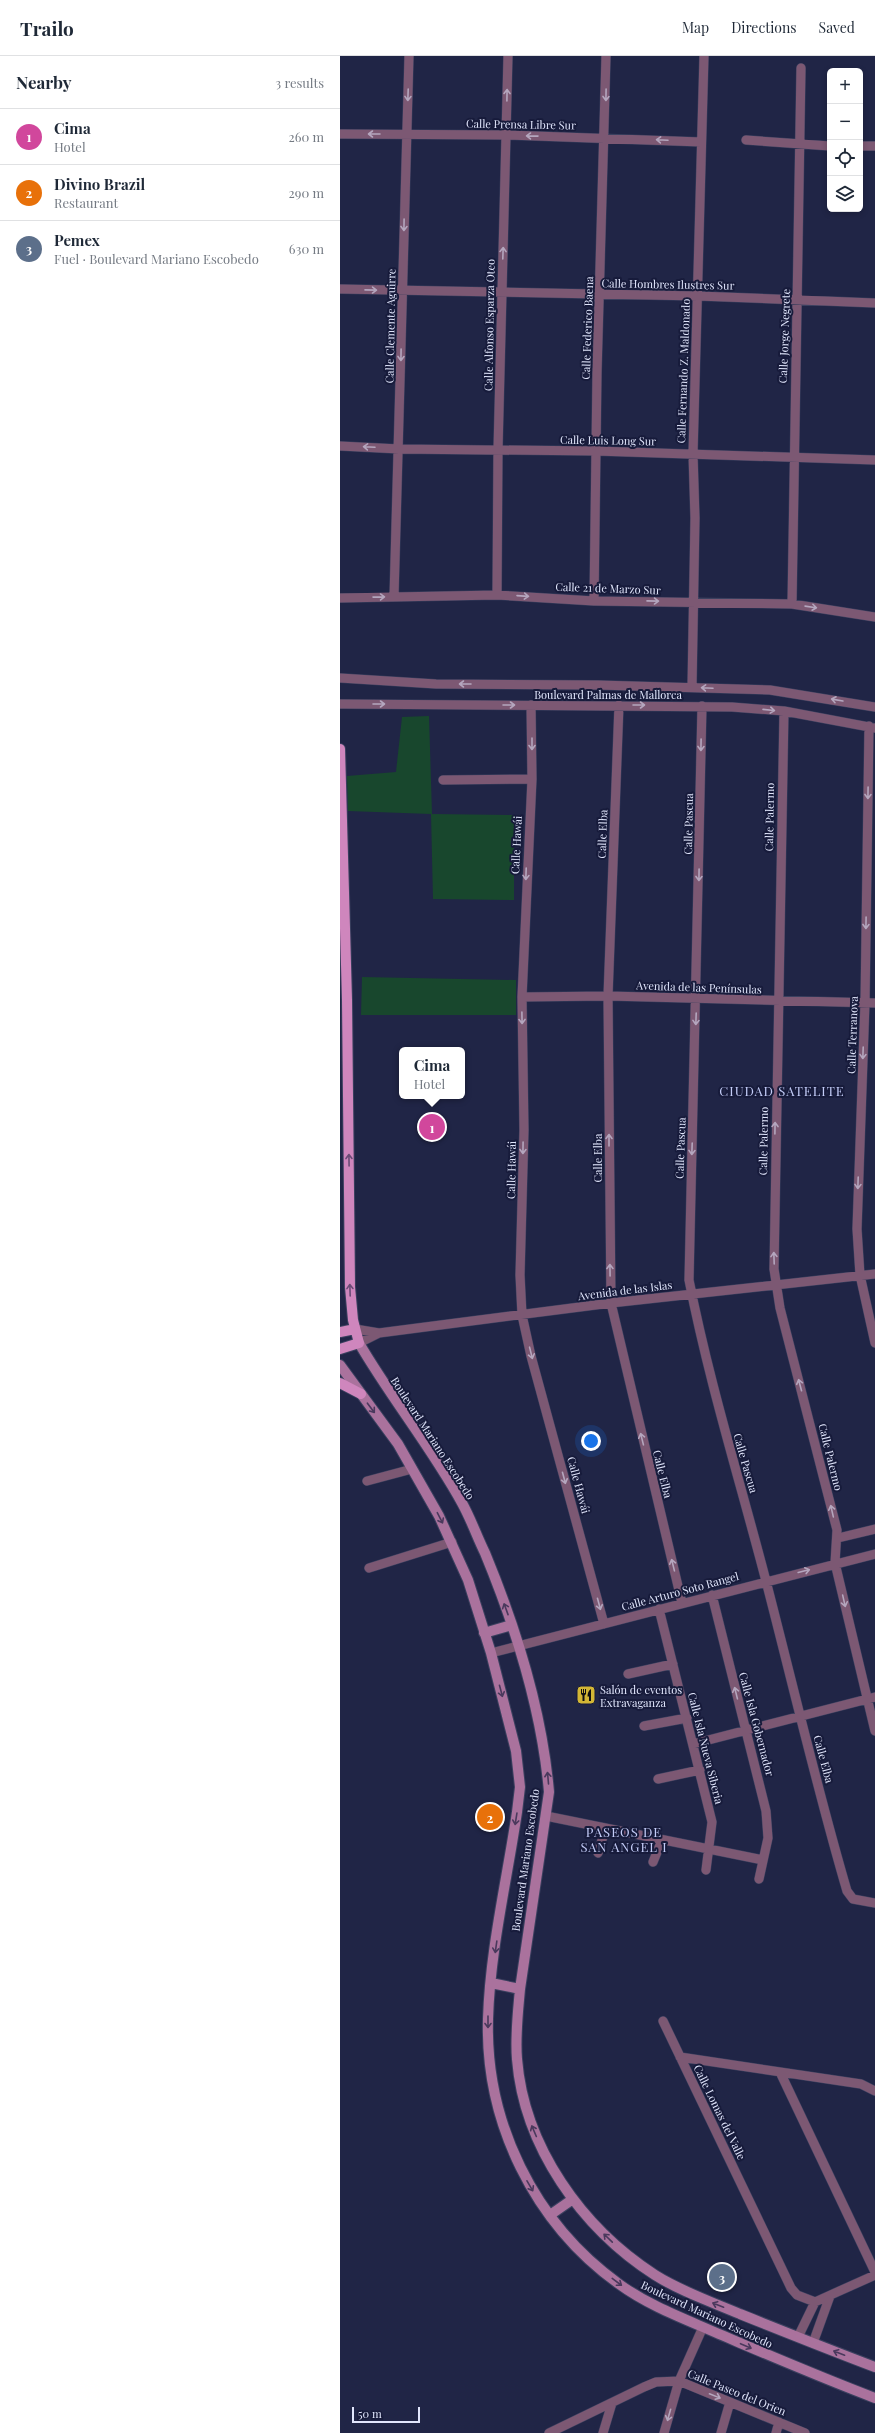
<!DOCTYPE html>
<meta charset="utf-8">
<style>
:root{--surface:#fff;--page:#f6f6f7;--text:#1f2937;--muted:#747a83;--line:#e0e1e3;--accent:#706836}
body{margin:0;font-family:"Playfair Display",serif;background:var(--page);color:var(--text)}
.controls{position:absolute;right:12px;top:12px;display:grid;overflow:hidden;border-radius:6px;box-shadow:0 2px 6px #0003}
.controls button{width:36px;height:36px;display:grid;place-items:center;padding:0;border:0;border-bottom:1px solid var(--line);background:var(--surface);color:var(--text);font:20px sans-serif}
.scale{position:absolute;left:12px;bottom:10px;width:68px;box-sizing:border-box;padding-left:4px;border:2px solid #e1e6fc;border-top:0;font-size:11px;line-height:14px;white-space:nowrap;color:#e1e6fc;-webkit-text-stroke:3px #171b3b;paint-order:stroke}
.you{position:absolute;left:251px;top:1385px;width:14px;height:14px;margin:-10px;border:3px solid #fff;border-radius:50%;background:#1a73e8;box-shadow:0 0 0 6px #1a73e833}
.badge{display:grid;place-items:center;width:26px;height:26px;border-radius:50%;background:var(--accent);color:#fff;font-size:13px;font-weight:700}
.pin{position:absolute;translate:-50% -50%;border:2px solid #fff;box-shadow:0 1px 4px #0006}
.popup{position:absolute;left:59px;top:991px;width:66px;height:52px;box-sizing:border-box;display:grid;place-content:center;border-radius:6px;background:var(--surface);filter:drop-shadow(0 1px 3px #0005);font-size:13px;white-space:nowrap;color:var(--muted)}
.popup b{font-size:15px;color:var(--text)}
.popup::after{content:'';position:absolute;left:50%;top:100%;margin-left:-8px;border:8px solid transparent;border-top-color:var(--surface)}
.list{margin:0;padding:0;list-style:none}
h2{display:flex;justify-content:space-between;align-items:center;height:52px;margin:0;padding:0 16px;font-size:17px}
h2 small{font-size:13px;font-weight:400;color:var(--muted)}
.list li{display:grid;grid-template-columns:26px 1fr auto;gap:12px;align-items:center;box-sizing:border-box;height:56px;padding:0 16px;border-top:1px solid var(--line)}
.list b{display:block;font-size:15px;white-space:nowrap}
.list p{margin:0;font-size:13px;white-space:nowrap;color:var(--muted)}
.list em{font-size:13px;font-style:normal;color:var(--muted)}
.icon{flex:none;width:22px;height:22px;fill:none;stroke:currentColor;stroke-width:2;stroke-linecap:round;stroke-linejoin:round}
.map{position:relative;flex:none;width:535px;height:2377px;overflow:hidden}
header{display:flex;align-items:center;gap:24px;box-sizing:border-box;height:56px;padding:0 20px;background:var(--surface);border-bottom:1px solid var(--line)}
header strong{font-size:19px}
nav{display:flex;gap:22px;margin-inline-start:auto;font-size:14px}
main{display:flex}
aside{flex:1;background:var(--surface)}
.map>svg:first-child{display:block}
.green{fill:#18472d}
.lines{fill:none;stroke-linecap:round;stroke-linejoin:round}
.street-casing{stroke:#3b405f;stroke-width:10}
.secondary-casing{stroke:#3b405f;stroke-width:12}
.primary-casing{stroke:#3b405f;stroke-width:12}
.street{stroke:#7c5873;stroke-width:9}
.secondary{stroke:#aa729d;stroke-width:10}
.primary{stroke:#cf86bd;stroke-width:10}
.oneway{stroke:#b4a6be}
.oneway2{stroke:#6a4b76}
.oneway3{stroke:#4a395d}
.labels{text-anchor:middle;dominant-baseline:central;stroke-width:4;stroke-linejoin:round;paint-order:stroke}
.street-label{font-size:11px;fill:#e1e6fc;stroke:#171b3b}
.poi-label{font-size:11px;fill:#e1e6fc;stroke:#171b3b;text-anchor:start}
.quarter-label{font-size:13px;letter-spacing:1px;fill:#c4cdf8;stroke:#171b3b}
</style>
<header>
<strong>Trailo</strong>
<nav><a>Map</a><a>Directions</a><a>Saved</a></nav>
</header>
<main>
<aside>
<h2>Nearby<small>3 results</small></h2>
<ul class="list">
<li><span class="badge" style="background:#d1479c">1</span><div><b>Cima</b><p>Hotel</p></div><em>260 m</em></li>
<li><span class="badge" style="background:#e8710a">2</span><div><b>Divino Brazil</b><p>Restaurant</p></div><em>290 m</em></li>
<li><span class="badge" style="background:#5c6f8a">3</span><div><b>Pemex</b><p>Fuel · Boulevard Mariano Escobedo</p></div><em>630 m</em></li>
</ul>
</aside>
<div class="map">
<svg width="535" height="2377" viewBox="0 0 535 2377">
<rect width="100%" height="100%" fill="#202546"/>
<path class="green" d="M 89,660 L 92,758 L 174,759 L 174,844 L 93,843 L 91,758 L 8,755 L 7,720 L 56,716 L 62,661 Z
M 22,921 L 176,924 L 176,959 L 21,959 Z"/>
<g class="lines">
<defs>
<path id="street" d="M 0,78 L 166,79 L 361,86
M 406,84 L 490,90
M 520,90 L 535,90
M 0,233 L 358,240 L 535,247
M 0,390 L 59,393 L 256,395 L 535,404
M 157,539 L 158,394 L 168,0
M 54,541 L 69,0
M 0,542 L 157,539 L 254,545 L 452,548 L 535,561
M 254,545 L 257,317 L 266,0
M 452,548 L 461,12
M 0,622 L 96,628 L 258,629 L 430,634 L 535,651
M 352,631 L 355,462 L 353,398 L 364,0
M 0,648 L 392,651 L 444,655 L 535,672
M 191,649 L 192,723 L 182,941 L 184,1074 L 180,1219 L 182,1259 L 191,1300 L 264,1568
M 279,649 L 268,940 L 271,1247 L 342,1547
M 362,650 L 349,1224 C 369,1326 400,1425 426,1525 C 453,1629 477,1733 507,1835 L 513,1843 L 535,1847
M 444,655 L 434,1213 L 440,1252 L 497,1474 L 495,1507 L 535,1675
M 529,670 L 525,947 L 517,1173 L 520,1219 L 535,1287
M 103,724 L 192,723
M 182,941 L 268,940 L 535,947
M 15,1273 L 39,1277 L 271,1247 L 535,1218
M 19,1287 L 39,1277
M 27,1425 L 72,1413
M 498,1482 L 535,1473
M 29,1512 L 112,1486
M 372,1539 L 426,1755 L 428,1782 L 419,1823
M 319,1553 L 372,1766 L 366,1814
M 151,1597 L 535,1498
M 288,1618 L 333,1608
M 304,1670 L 347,1662
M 353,1688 L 535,1641
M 318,1723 L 360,1714
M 206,1760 L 423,1804
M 258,1797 L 265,1774
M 313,1806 L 322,1784
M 323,1965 L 451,2232 L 457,2239 L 475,2246 L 535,2219
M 340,2001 L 521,2028 L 535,2035
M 440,2016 L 535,2216
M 458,2281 L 475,2246
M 473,2287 L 490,2240
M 209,2377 L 304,2331 L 316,2326 L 339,2325 L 465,2377
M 263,2377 L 272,2347
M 324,2377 L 339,2325 L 363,2271
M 381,2377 L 390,2346
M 436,2377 L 439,2366"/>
<path id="secondary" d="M 19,1287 C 51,1342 92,1392 122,1447 C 131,1463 137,1481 145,1497 C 176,1572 202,1655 209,1736 L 180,1933 C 178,1956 175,1980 177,2003 C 184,2091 242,2172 315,2219 C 342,2236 372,2246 400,2258 C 445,2276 490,2294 535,2311
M 0,1309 L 58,1388 L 99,1460 L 128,1524 L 151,1597 L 176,1695 L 180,1731 L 177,1756 C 167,1824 150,1894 148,1963 C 145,2066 194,2167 279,2228 C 309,2250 345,2263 379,2278 C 431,2300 482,2322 535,2342
M 144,1577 L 172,1569
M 151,1927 L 180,1933
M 210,2159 L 233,2143"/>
<path id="primary" d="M 0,693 L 7,944 L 10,1231 L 13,1264 L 19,1287 L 0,1293
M 0,1276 L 15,1273
M 0,1327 L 21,1338"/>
</defs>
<use href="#street" class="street-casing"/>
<use href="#secondary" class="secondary-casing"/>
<use href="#primary" class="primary-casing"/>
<use href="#street" class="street"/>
<use href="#secondary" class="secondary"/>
<use href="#primary" class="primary"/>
</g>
<defs><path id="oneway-shaft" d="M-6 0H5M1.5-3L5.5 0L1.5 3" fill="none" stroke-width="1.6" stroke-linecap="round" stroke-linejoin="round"/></defs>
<g class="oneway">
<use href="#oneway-shaft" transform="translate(68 39) rotate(92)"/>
<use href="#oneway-shaft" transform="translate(167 39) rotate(-89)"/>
<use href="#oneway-shaft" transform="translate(266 39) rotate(91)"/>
<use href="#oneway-shaft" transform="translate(34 78) rotate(180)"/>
<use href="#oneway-shaft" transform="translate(192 80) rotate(-179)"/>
<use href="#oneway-shaft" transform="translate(322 84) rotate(-177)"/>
<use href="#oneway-shaft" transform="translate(64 169) rotate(91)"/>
<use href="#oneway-shaft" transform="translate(163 197) rotate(-88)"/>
<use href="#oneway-shaft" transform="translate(31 234) rotate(1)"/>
<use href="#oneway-shaft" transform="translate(61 299) rotate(91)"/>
<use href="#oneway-shaft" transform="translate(29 391) rotate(-177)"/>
<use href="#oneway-shaft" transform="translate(183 540) rotate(4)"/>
<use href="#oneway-shaft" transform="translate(39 541) rotate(-1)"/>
<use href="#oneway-shaft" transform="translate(313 545) rotate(1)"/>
<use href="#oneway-shaft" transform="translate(471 551) rotate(8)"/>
<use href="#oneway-shaft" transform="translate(125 628) rotate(-180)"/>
<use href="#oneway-shaft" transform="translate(367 632) rotate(-177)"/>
<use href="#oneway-shaft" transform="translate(497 644) rotate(-170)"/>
<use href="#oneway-shaft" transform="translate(39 648)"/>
<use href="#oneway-shaft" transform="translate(169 649)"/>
<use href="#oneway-shaft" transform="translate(299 649)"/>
<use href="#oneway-shaft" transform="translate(429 654) rotate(6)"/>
<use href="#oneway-shaft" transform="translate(192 688) rotate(90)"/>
<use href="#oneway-shaft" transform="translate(361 689) rotate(91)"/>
<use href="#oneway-shaft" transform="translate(528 737) rotate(91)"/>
<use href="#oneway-shaft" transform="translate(186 818) rotate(92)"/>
<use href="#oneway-shaft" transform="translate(359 819) rotate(91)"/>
<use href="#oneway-shaft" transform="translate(526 867) rotate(91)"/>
<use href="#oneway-shaft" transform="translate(182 962) rotate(89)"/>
<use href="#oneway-shaft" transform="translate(356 963) rotate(92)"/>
<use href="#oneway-shaft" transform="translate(523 997) rotate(92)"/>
<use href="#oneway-shaft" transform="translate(435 1072) rotate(-89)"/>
<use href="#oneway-shaft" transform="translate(269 1084) rotate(-90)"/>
<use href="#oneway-shaft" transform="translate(183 1092) rotate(91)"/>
<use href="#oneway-shaft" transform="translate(352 1093) rotate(92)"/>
<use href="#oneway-shaft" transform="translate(518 1127) rotate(92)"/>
<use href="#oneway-shaft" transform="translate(434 1202) rotate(-92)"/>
<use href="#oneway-shaft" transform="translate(270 1214) rotate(-91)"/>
<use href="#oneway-shaft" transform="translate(191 1297) rotate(76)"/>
<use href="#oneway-shaft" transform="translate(460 1329) rotate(-105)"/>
<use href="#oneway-shaft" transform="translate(302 1383) rotate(-104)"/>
<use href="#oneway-shaft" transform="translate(224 1422) rotate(75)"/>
<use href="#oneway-shaft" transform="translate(492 1455) rotate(-103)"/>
<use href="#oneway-shaft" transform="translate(333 1509) rotate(-104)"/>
<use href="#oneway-shaft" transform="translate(464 1515) rotate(-14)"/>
<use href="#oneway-shaft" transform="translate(504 1545) rotate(77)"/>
<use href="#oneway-shaft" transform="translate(259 1548) rotate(75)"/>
<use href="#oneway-shaft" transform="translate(396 1637) rotate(-104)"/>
<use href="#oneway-shaft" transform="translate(375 2340) rotate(22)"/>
<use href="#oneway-shaft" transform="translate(329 2359) rotate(106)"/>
</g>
<g class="oneway2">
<use href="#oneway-shaft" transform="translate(9 1104) rotate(-91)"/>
<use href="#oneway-shaft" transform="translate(10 1234) rotate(-92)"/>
</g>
<g class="oneway3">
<use href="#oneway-shaft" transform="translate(31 1352) rotate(53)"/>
<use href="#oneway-shaft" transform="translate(100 1462) rotate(63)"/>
<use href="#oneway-shaft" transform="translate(166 1553) rotate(-110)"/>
<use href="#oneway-shaft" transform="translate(161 1635) rotate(75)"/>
<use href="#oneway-shaft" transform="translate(208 1722) rotate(-95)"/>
<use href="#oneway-shaft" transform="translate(176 1763) rotate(99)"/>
<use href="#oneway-shaft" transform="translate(156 1891) rotate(98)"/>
<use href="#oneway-shaft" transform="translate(148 1966) rotate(90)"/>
<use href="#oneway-shaft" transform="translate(194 2075) rotate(-113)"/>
<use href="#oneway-shaft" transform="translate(190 2130) rotate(60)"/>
<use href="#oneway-shaft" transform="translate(268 2182) rotate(-136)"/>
<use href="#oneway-shaft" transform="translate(277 2226) rotate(37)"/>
<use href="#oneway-shaft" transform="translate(378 2249) rotate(-159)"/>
<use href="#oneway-shaft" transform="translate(406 2290) rotate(23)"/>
<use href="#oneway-shaft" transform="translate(499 2297) rotate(-159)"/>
</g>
<defs>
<symbol id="restaurant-square" viewBox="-11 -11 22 22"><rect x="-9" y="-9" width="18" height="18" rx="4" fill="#d3b635" stroke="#171b3b"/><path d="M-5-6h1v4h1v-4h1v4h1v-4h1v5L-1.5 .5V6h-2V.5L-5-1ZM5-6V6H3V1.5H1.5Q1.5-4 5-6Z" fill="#111"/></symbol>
</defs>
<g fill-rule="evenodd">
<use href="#restaurant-square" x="235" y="1628" width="22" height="22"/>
</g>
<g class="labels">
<g class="street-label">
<text transform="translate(181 68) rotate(1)">Calle Prensa Libre Sur</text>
<text transform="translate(328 228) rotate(1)">Calle Hombres Ilustres Sur</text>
<text transform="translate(149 269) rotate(-89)">Calle Alfonso Esparza Oteo</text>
<text transform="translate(50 270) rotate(-89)">Calle Clemente Aguirre</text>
<text transform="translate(247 272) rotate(-88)">Calle Federico Baena</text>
<text transform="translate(444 280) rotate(-88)">Calle Jorge Negrete</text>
<text transform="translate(343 315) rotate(-88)">Calle Fernando Z. Maldonado</text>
<text transform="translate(268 384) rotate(1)">Calle Luis Long Sur</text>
<text transform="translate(268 532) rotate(2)">Calle 21 de Marzo Sur</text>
<text x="268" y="638">Boulevard Palmas de Mallorca</text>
<text transform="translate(429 761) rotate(-89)">Calle Palermo</text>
<text transform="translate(348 768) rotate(-89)">Calle Pascua</text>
<text transform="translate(262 778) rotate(-88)">Calle Elba</text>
<text transform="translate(176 789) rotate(-87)">Calle Hawái</text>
<text transform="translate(359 931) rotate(2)">Avenida de las Penínsulas</text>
<text transform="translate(512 979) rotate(-88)">Calle Terranova</text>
<text transform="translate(423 1085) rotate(-89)">Calle Palermo</text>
<text transform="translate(340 1092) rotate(-88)">Calle Pascua</text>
<text transform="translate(257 1102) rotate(-90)">Calle Elba</text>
<text transform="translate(171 1114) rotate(-89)">Calle Hawái</text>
<text transform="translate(285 1234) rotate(-7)">Avenida de las Islas</text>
<text transform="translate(93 1382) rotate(57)">Boulevard Mariano Escobedo</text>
<text transform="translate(491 1401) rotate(76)">Calle Palermo</text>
<text transform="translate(406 1407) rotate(74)">Calle Pascua</text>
<text transform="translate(323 1418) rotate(76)">Calle Elba</text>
<text transform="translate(239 1429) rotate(75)">Calle Hawái</text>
<text transform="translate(340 1535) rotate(-15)">Calle Arturo Soto Rangel</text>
<text transform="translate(417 1668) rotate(75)">Calle Isla Gobernador</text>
<text transform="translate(366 1692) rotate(76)">Calle Isla Nueva Siberia</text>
<text transform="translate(484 1703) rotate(75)">Calle Elba</text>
<text transform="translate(185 1804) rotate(-82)">Boulevard Mariano Escobedo</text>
<text transform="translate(380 2056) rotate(64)">Calle Lomas del Valle</text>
<text transform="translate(367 2258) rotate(25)">Boulevard Mariano Escobedo</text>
<text transform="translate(397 2336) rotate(22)">Calle Paseo del Orien</text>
</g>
<g class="poi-label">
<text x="260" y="1633">Salón de eventos<tspan x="260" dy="13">Extravaganza</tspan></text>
</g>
<g class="quarter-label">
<text x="442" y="1034">CIUDAD SATELITE</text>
<text x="284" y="1775">PASEOS DE<tspan x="284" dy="15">SAN ANGEL I</tspan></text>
</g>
</g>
</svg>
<div class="controls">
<button>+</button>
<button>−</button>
<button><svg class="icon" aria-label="locate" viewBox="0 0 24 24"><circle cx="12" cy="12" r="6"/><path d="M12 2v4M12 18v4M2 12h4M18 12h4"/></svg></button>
<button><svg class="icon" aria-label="layers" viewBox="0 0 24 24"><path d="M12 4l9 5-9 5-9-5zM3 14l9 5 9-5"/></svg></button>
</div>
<div class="scale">50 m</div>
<div class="you"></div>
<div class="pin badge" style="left:92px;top:1071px;background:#d1479c">1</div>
<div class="popup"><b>Cima</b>Hotel</div>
<div class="pin badge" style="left:150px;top:1761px;background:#e8710a">2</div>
<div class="pin badge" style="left:382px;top:2221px;background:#5c6f8a">3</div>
</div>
</main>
